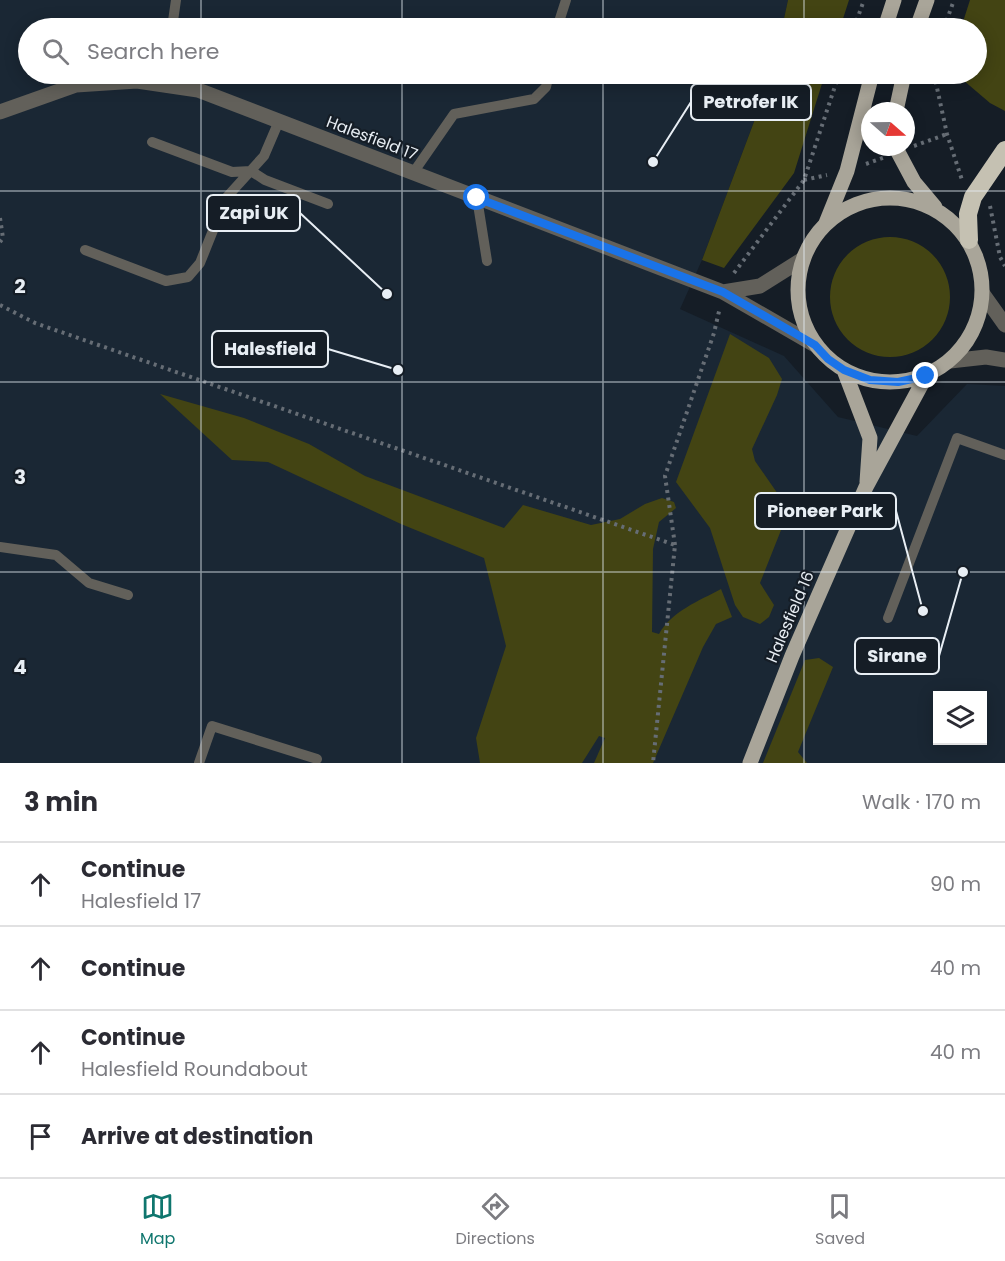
<!DOCTYPE html>
<meta charset="utf-8">
<style>
:root{--surface:#fff;--page:#f7f7f7;--text:#2b2b33;--muted:#7c7c81;--line:#e1e1e2;--accent:#0f766e}
body{margin:0;font-family:Poppins,sans-serif;background:var(--page);color:var(--text)}
.controls{position:absolute;right:18px;bottom:18px;display:grid;overflow:hidden;border-radius:0px;box-shadow:0 3px 15px #0003}
.controls button{width:54px;height:54px;display:grid;place-items:center;padding:0;border:0;border-bottom:2px solid var(--line);background:var(--surface);color:var(--text);font:30px sans-serif}
.compass{position:absolute;left:861px;top:102px;width:54px;height:54px;border-radius:50%;background:var(--surface);box-shadow:0 3px 15px #0003;rotate:110deg}
.stop{position:absolute;width:18px;height:18px;margin:-14px;border:4px solid #1a73e8;border-radius:50%;background:#fff}
.stop.end{background:#1a73e8;border-color:#fff;box-shadow:0 2px 6px #0008}
.list{margin:0;padding:0;list-style:none}
h2{display:flex;justify-content:space-between;align-items:center;height:78px;margin:0;padding:0 24px;font-size:26px}
h2 small{font-size:20px;font-weight:400;color:var(--muted)}
.list li{display:grid;grid-template-columns:39px 1fr auto;gap:18px;align-items:center;box-sizing:border-box;height:84px;padding:0 24px;border-top:2px solid var(--line)}
.list b{display:block;font-size:22px;white-space:nowrap}
.list p{margin:0;font-size:20px;white-space:nowrap;color:var(--muted)}
.list em{font-size:20px;font-style:normal;color:var(--muted)}
.icon{flex:none;width:33px;height:33px;fill:none;stroke:currentColor;stroke-width:2;stroke-linecap:round;stroke-linejoin:round}
.map{position:relative;flex:none;width:1005px;height:763px;overflow:hidden}
.search{position:absolute;background:var(--surface);box-shadow:0 3px 15px #0003;left:18px;right:18px;top:18px;height:66px;display:flex;align-items:center;gap:15px;box-sizing:border-box;padding:0 21px;border-radius:33px;color:var(--muted);font-size:22px}
.sheet{height:414px;background:var(--surface)}
nav{display:flex;justify-content:space-around;align-items:center;box-sizing:border-box;height:84px;border-top:2px solid var(--line);background:var(--surface);font-size:16px;color:var(--muted)}
nav a{display:grid;justify-items:center;gap:3px}
nav .on{color:var(--accent)}
.map>svg:first-child{display:block}
.built{fill:#1a2734;fill-rule:evenodd}
.forest{fill:#434413}
.lines{fill:none;stroke-linecap:round;stroke-linejoin:round}
.path{stroke:#666d75;stroke-width:4;stroke-dasharray:3 4.5;stroke-linecap:butt}
.lane{stroke:#62605a;stroke-width:10}
.street{stroke:#62605a;stroke-width:15}
.primary{stroke:#a9a599;stroke-width:15}
.highway{stroke:#c5c1b2;stroke-width:18}
.route{stroke:#1a73e8;stroke-width:8}
.grid{fill:none;stroke:#e8eef4;stroke-width:1.5;stroke-opacity:0.55}
.labels{text-anchor:middle;dominant-baseline:central;stroke-width:4.5;stroke-linejoin:round;paint-order:stroke}
.street-label{font-size:16px;fill:#e8eef4;stroke:#151d26}
.grid-label{font-size:20px;text-anchor:middle;font-weight:bold;fill:#e8eef4;stroke:#151d26;stroke-width:4.5;stroke-linejoin:round;paint-order:stroke}
.leader{fill:none;stroke:#e8eef4;stroke-width:2}
.callout-dot{fill:#e8eef4;stroke:#151d26;stroke-width:2}
.callout{fill:#151d26;stroke:#e8eef4;stroke-width:2}
.callout-label{font-size:18px;text-anchor:middle;font-weight:bold;fill:#e8eef4}
</style>
<div class="map">
<svg width="1005" height="763" viewBox="0 0 1005 763">
<rect width="100%" height="100%" fill="#151d26"/>
<path class="built" d="M 0,0 L 788,0 L 782,28 L 28,28 L 28,74 L 772,74 L 702,260 L 680,309 L 784,356 L 838,417 L 917,436 L 967,384 L 1005,386 L 1005,763 L 0,763 ZM 938,696 L 982,696 L 982,740 L 938,740 Z"/>
<path class="forest" d="M 788,0 L 849,0 L 840,28 L 782,28 Z
M 970,0 L 1005,0 L 1005,111 L 990,103 L 956,74 L 976,74 L 976,28 L 961,28 Z
M 772,74 L 825,74 L 794,173 L 724,268 L 702,260 Z
M830 297a60 60 0 1 1 120 0a60 60 0 1 1-120 0Z
M 730,334 L 769,358 L 782,379 L 777,395 L 752,449 L 755,461 L 789,510 L 760,583 L 774,605 L 769,617 L 760,624 L 743,617 L 735,605 L 710,528 L 676,482 Z
M 160,394 L 244,418 L 309,444 L 365,476 L 504,528 L 523,505 L 591,525 L 620,519 L 645,504 L 662,498 L 674,502 L 676,508 L 659,522 L 653,549 L 652,632 L 659,634 C 672,611 699,601 721,589 L 732,617 L 716,624 L 703,647 L 653,763 L 594,763 L 605,738 L 599,736 L 582,763 L 480,763 L 476,738 L 506,646 L 484,558 L 401,524 L 268,462 L 232,460 Z
M 819,658 L 833,667 L 798,752 L 807,763 L 763,763 L 805,660 Z"/>
<g class="lines">
<path class="path" d="M 854,28 L 864,0
M 944,28 L 954,0
M 934,74 L 947,134 L 962,180
M 914,146 L 947,134
M 866,164 L 885,157
M 804,180 L 827,175
M 990,206 L 1000,257 L 1005,266
M 0,218 L 3,238 L 0,242
M 734,273 L 804,180 L 839,74
M 0,305 L 35,323 L 675,545 L 653,763
M 675,545 L 665,476 L 714,333 L 720,307"/>
<path class="lane" d="M 558,24 L 570,28
M 172,28 L 176,0
M 557,28 L 566,0
M 688,74 L 717,84
M 152,142 L 232,172 L 251,171 L 265,180 L 328,204
M 413,173 L 454,114 L 534,99 L 546,87 L 549,74
M 477,198 L 487,261
M 85,250 L 166,281 L 188,277 L 200,263 L 226,198 L 264,156 L 279,121
M 0,547 L 56,555 L 89,583 L 128,595
M 888,618 L 957,438 L 1005,455
M 199,763 L 212,726 L 317,759"/>
<path class="street" d="M 0,112 L 76,85 L 137,81 L 198,90 L 723,292 L 815,345
M 723,292 L 760,286 L 803,259
M 983,294 L 1005,325
M 950,361 L 986,357 L 1005,360"/>
<path class="primary" d="M 885,28 L 894,0
M 917,28 L 927,0
M 896,111 L 904,74
M 898,147 L 898,152 L 914,182 L 935,207
M798 290a92 92 0 1 1 184 0a92 92 0 1 1-184 0Z
M 826,223 L 847,171 L 872,74
M 844,370 L 870,438 L 867,482
M 750,763 L 792,656 L 866,487 L 926,376"/>
<path class="highway" d="M 969,240 L 968,214 L 973,197 L 1005,150"/>
</g>
<g class="lines">
<path class="route" d="M 477,198 L 723,292 L 815,345 L 828,359 L 844,370 L 870,380 L 898,382 L 926,376"/>
</g>
<path class="grid" d="M 201,0 L 201,28M 402,0 L 402,28M 603,0 L 603,28M 804,0 L 804,28M 201,74 L 201,763M 402,74 L 402,763M 603,74 L 603,763M 804,74 L 804,763M 0,191 L 1005,191M 0,382 L 1005,382M 0,572 L 1005,572"/>
<g class="labels">
<g class="street-label">
<text transform="translate(372 138) rotate(21)">Halesfield 17</text>
<text transform="translate(790 617) rotate(-67)">Halesfield 16</text>
</g>
</g>
<g class="grid-label">
<text x="20" y="293">2</text>
<text x="20" y="484">3</text>
<text x="20" y="674">4</text>
</g>
<path class="leader" d="M653 162L691 102M387 294L300 213M398 370L328 349M923 611L896 511M963 572L939 656"/>
<g class="callout-dot">
<circle cx="653" cy="162" r="6"/>
<circle cx="387" cy="294" r="6"/>
<circle cx="398" cy="370" r="6"/>
<circle cx="923" cy="611" r="6"/>
<circle cx="963" cy="572" r="6"/>
</g>
<g class="callout">
<rect x="691" y="84" width="120" height="36" rx="6"/>
<rect x="207" y="195" width="93" height="36" rx="6"/>
<rect x="212" y="331" width="116" height="36" rx="6"/>
<rect x="755" y="493" width="141" height="36" rx="6"/>
<rect x="855" y="638" width="84" height="36" rx="6"/>
</g>
<g class="callout-label">
<text x="751" y="108">Petrofer IK</text>
<text x="254" y="219">Zapi UK</text>
<text x="270" y="355">Halesfield</text>
<text x="825" y="517">Pioneer Park</text>
<text x="897" y="662">Sirane</text>
</g>
</svg>
<div class="controls">
<button><svg class="icon" aria-label="layers" viewBox="0 0 24 24"><path d="M12 4l9 5-9 5-9-5zM3 14l9 5 9-5"/></svg></button>
</div>
<svg class="compass" viewBox="-18 -18 36 36"><path d="M0-13l5 13h-10z" fill="#e53935"/><path d="M0 13l5-13h-10z" fill="#7c7c81"/></svg>
<div class="stop" style="left:477px;top:198px"></div>
<div class="stop end" style="left:926px;top:376px"></div>
<div class="search"><svg class="icon" aria-label="search" viewBox="0 0 24 24"><circle cx="10" cy="10" r="6"/><path d="M15 15l6 6"/></svg>Search here</div>
</div>
<section class="sheet">
<h2>3 min<small>Walk · 170 m</small></h2>
<ul class="list">
<li><svg class="icon" aria-label="ahead" viewBox="0 0 24 24"><path d="M12 20V5M6 11l6-6 6 6"/></svg><div><b>Continue</b><p>Halesfield 17</p></div><em>90 m</em></li>
<li><svg class="icon" aria-label="ahead" viewBox="0 0 24 24"><path d="M12 20V5M6 11l6-6 6 6"/></svg><div><b>Continue</b></div><em>40 m</em></li>
<li><svg class="icon" aria-label="ahead" viewBox="0 0 24 24"><path d="M12 20V5M6 11l6-6 6 6"/></svg><div><b>Continue</b><p>Halesfield Roundabout</p></div><em>40 m</em></li>
<li><svg class="icon" aria-label="arrive" viewBox="0 0 24 24"><path d="M6 21V4h12l-3 4 3 4H6"/></svg><div><b>Arrive at destination</b></div></li>
</ul>
</section>
<nav>
<a class="on"><svg class="icon" aria-label="map" viewBox="0 0 24 24"><path d="M3 6l6-2 6 2 6-2v14l-6 2-6-2-6 2zM9 4v14M15 6v14"/></svg>Map</a>
<a><svg class="icon" aria-label="directions" viewBox="0 0 24 24"><path d="M12 3l9 9-9 9-9-9zM9 14v-3h6M13 9l2 2-2 2"/></svg>Directions</a>
<a><svg class="icon" aria-label="saved" viewBox="0 0 24 24"><path d="M7 4h10v16l-5-4-5 4z"/></svg>Saved</a>
</nav>
